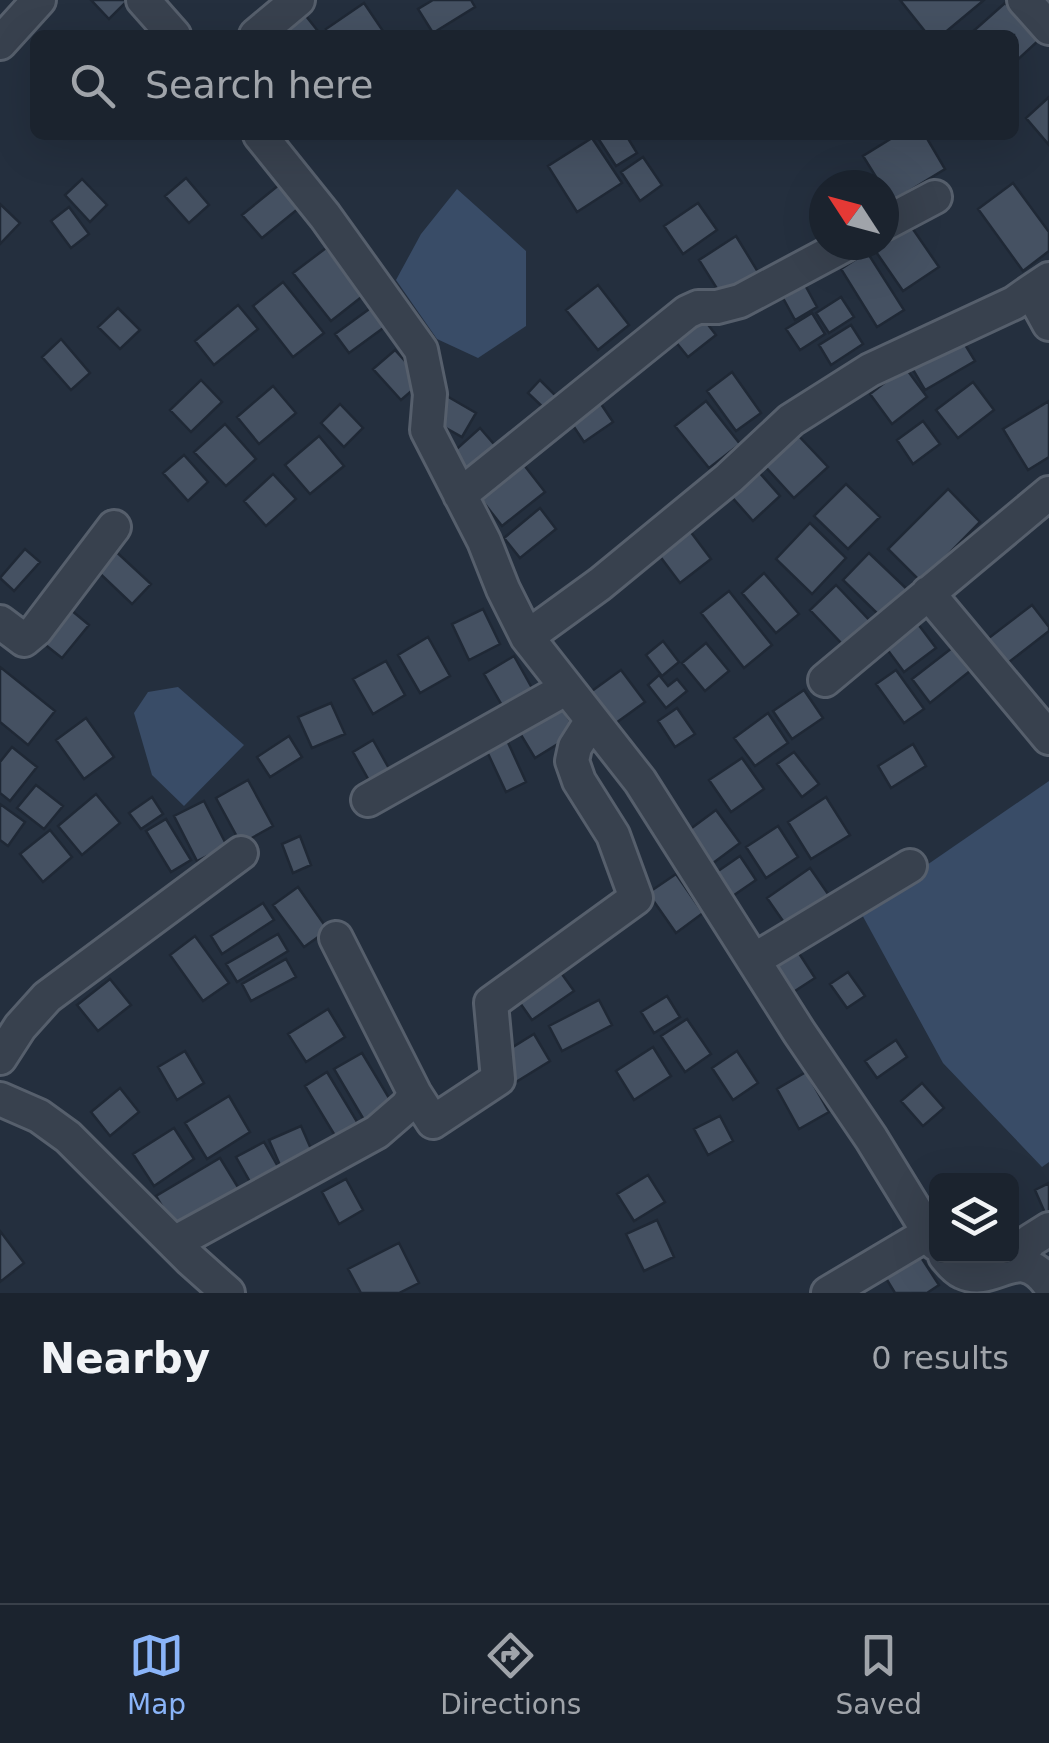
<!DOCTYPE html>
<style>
:root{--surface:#1b232e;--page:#242b36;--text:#f1f3f6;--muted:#a0a4aa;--line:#39404a;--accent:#8ab4f8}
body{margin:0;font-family:"DejaVu Sans",sans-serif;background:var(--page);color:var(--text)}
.controls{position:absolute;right:30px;bottom:30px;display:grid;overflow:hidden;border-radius:15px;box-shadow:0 10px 40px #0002}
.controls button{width:90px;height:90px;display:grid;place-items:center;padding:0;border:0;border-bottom:2px solid var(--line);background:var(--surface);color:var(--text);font:50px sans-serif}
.compass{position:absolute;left:809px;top:170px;width:90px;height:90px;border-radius:50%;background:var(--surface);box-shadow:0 10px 40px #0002;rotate:306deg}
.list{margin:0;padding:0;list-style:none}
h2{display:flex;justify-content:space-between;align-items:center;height:130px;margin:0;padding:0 40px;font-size:42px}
h2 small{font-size:32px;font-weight:400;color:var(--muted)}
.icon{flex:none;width:55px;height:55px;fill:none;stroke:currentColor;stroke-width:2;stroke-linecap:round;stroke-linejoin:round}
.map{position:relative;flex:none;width:1049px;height:1293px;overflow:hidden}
.search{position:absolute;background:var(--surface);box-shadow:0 10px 40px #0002;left:30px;right:30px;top:30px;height:110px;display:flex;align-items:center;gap:25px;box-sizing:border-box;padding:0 35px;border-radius:15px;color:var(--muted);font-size:38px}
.sheet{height:310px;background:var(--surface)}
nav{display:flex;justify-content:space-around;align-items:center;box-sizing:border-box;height:140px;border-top:2px solid var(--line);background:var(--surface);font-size:28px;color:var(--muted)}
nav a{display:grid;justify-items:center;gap:5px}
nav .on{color:var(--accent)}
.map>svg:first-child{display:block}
.water{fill:#394c67}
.building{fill:#455162;stroke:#1f2835;stroke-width:2.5}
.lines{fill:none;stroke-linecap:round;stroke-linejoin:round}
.minor-casing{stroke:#565f6c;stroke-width:38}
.minor{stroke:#38414e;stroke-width:32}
</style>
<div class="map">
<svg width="1049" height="1293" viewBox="0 0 1049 1293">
<rect width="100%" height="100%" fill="#242f3e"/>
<path class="water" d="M 457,189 L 526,251 L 526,326 L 478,358 L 437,339 L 396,280 L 421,234 Z
M 178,687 L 244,745 L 184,806 L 152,775 L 134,713 L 148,692 Z
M 1049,781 L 1049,1162 L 1042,1167 L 943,1063 L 860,911 Z"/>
<path class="building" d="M 91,0 L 128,0 L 109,19 Z
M 433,0 L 471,0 L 475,7 L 433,33 L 418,9 Z
M 900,0 L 984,0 L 942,35 L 928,35 Z
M 364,3 L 385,34 L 330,35 L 326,29 Z
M 1005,3 L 1039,40 L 1014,63 L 1014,35 L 969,35 Z
M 302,11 L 321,35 L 283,35 L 278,29 Z
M 1049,97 L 1049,145 L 1026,118 Z
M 596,135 L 626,135 L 637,153 L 616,166 Z
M 897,135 L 925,135 L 945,169 L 891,202 L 884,191 L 884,185 L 881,185 L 863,156 Z
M 592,138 L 622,183 L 577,212 L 548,166 Z
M 643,157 L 662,185 L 640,201 L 621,172 Z
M 186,178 L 209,205 L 189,223 L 165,196 Z
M 82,179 L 107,205 L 90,222 L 65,195 Z
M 285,180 L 304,204 L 262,238 L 242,215 Z
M 1013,183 L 1049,232 L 1049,251 L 1023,271 L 978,209 Z
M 698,203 L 717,230 L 683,254 L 664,226 Z
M 0,204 L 20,223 L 0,244 Z
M 69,207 L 89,234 L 71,248 L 51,221 Z
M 908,222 L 939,267 L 903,291 L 872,246 L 884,245 L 884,238 Z
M 736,236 L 758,272 L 721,295 L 699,260 Z
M 326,248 L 364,295 L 331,321 L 293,273 Z
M 867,252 L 904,310 L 877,327 L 841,269 Z
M 283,282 L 324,333 L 293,357 L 253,306 Z
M 598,285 L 629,325 L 598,350 L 566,310 Z
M 805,285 L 817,307 L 795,320 L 783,298 Z
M 841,297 L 854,317 L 829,333 L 816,313 Z
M 238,305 L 258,329 L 214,365 L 195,341 Z
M 372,307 L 386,326 L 349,353 L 335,334 Z
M 118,308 L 140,330 L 120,349 L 98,327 Z
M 699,313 L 716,335 L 688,357 L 671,336 Z
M 812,313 L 825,334 L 800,350 L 786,329 Z
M 851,325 L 863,344 L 831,365 L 819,345 Z
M 958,333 L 975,361 L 925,390 L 909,363 Z
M 61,339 L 90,373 L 71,390 L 42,357 Z
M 395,350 L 423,381 L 401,400 L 373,369 Z
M 905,367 L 927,397 L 892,424 L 870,394 Z
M 732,372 L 761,413 L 736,431 L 707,391 Z
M 201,380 L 222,402 L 191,432 L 170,410 Z
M 540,380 L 560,400 L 548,412 L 528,393 Z
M 973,382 L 994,410 L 958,438 L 936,410 Z
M 273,386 L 296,413 L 259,444 L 237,417 Z
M 445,395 L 476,413 L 462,437 L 430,419 Z
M 599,401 L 613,422 L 584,442 L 570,421 Z
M 706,401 L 740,444 L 709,468 L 675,426 Z
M 1049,401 L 1049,457 L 1028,470 L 1003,429 Z
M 340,404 L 363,428 L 344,447 L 321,423 Z
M 923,421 L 940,444 L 913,464 L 897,440 Z
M 225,424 L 256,459 L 226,486 L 194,452 Z
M 480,428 L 499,450 L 471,476 L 451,454 Z
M 794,431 L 828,467 L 794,498 L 761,462 Z
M 319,436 L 344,466 L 310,494 L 285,465 Z
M 184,455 L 208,482 L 188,501 L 163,473 Z
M 751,463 L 780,496 L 753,521 L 723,487 Z
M 524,465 L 545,492 L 502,526 L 481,499 Z
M 273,474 L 296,499 L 266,526 L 244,501 Z
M 846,484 L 880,517 L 848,549 L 814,516 Z
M 948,489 L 980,522 L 921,582 L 888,549 Z
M 540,508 L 556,529 L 520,558 L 504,538 Z
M 810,523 L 846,558 L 812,594 L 776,559 Z
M 690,531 L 711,559 L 680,583 L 659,555 Z
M 110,546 L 151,584 L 132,604 L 92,566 Z
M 25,549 L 40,562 L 14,591 L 0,578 Z
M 869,553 L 911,593 L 884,620 L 843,580 Z
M 764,573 L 799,614 L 776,633 L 742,593 Z
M 836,585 L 871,622 L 845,647 L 810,610 Z
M 729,591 L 772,645 L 744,668 L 701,613 Z
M 65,605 L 89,625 L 62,658 L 38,639 Z
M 1032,605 L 1049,627 L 1049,631 L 1000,669 L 981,644 Z
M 483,609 L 500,644 L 469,660 L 452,624 Z
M 912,616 L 936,648 L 904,672 L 881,641 Z
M 428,637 L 450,676 L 420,693 L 398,655 Z
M 663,641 L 679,662 L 662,676 L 646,655 Z
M 706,643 L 729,671 L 705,691 L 682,663 Z
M 952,648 L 970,671 L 930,703 L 912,679 Z
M 514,656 L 537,697 L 507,714 L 484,674 Z
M 386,661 L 405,695 L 373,714 L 353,679 Z
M 0,667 L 55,711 L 28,745 L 0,722 Z
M 621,670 L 645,702 L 609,728 L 585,696 Z
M 896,670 L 924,709 L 904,723 L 876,684 Z
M 659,675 L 668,686 L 677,679 L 687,691 L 666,708 L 648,685 Z
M 804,690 L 823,718 L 792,739 L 773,711 Z
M 331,703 L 345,734 L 312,748 L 298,717 Z
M 560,705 L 577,732 L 535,758 L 518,730 Z
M 677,708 L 695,734 L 675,747 L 658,721 Z
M 768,713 L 788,743 L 755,766 L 734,738 Z
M 86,718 L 114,757 L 84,779 L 56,740 Z
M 289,736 L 302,757 L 270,777 L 257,757 Z
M 505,736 L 526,782 L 506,792 L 484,745 Z
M 373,740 L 391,772 L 371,784 L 353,752 Z
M 913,744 L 926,766 L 891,788 L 878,766 Z
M 12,747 L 37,767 L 10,801 L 0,793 L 0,762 Z
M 794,752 L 819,784 L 802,797 L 777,764 Z
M 742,758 L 764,789 L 731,812 L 709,780 Z
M 248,780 L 273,826 L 241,844 L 216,798 Z
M 36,785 L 63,806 L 44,829 L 17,808 Z
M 96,794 L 120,823 L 82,855 L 58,826 Z
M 152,797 L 163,814 L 141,829 L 129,813 Z
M 826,797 L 850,835 L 811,859 L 788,822 Z
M 204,801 L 227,846 L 197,861 L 174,816 Z
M 0,804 L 25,822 L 8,846 L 0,840 Z
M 716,810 L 740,843 L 705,869 L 681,836 Z
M 166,819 L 191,860 L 171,872 L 146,831 Z
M 778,826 L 798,857 L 766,878 L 746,847 Z
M 50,830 L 72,857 L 43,882 L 20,854 Z
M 300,836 L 311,865 L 293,873 L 282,844 Z
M 740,856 L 756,880 L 724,902 L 708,878 Z
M 810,868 L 835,904 L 792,934 L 767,898 Z
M 676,874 L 703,913 L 676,933 L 648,893 Z
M 298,887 L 328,930 L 304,947 L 273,905 Z
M 263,903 L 274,920 L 222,954 L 211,936 Z
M 278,934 L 288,951 L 237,982 L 226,964 Z
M 195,936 L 229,983 L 203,1001 L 170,955 Z
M 793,944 L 815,978 L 781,1000 L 758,967 Z
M 286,959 L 296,977 L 251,1001 L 242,984 Z
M 554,963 L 574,991 L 532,1020 L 513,993 Z
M 848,972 L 865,996 L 847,1008 L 830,984 Z
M 110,979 L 131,1005 L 98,1031 L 77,1005 Z
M 667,996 L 680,1017 L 654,1033 L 641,1012 Z
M 599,1000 L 612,1025 L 562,1051 L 549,1026 Z
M 328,1009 L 345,1037 L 306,1062 L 288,1034 Z
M 687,1019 L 711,1054 L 685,1072 L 661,1036 Z
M 534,1034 L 550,1061 L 516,1082 L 500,1055 Z
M 896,1040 L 907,1057 L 877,1078 L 865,1061 Z
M 653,1047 L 671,1076 L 634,1100 L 616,1071 Z
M 185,1051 L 204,1083 L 177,1100 L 158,1067 Z
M 737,1051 L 758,1083 L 733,1100 L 712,1068 Z
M 362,1053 L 395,1108 L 367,1125 L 334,1069 Z
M 327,1072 L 359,1125 L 337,1139 L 305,1086 Z
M 806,1072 L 829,1112 L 799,1129 L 777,1089 Z
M 922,1083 L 944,1108 L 923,1126 L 901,1101 Z
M 120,1088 L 139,1112 L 110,1136 L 91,1112 Z
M 229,1096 L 250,1132 L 207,1159 L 185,1123 Z
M 720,1116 L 733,1141 L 708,1155 L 694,1129 Z
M 301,1126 L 315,1158 L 283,1172 L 269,1140 Z
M 174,1128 L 194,1159 L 154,1186 L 133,1154 Z
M 264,1142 L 281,1172 L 253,1187 L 236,1157 Z
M 220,1158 L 244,1197 L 179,1235 L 156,1196 Z
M 648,1175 L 665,1202 L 634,1221 L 617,1194 Z
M 346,1179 L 363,1210 L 339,1224 L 322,1192 Z
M 1049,1183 L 1049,1222 L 1035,1190 Z
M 657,1220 L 674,1257 L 644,1271 L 626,1234 Z
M 0,1231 L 24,1263 L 0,1282 Z
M 399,1243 L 419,1283 L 399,1293 L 361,1293 L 348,1269 Z
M 915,1248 L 939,1285 L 927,1293 L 895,1293 L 881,1270 Z"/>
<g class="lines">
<defs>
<path id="minor" d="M 143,0 L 174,35
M 1024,0 L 1049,28
M 256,35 L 298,0
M 0,43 L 39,0
M 260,135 L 325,216 L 421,350 L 430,394 L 427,430 L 484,541 L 503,589 L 527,637 L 640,781 L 799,1032 L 871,1138 L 936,1244
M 884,224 L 935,197
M 1049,279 L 1031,291 L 1049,324
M 460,495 L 687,312 L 698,307 L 717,307 L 740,301 L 845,245
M 928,593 L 1049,738
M 0,622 L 24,640 L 36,630 L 114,527
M 527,637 L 600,584 L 729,478 L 791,420 L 870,370 L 1014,303 L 1031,291
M 825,680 L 1049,493
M 368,800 L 567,688
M 754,960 L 910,866
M 0,1058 L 20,1027 L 47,997 L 241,853
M 415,1094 L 433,1122 L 498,1079 L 491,1003 L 636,898 L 613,835 L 579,781 L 572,761 L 575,747 L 592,720
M 0,1099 L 39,1116 L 68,1137 L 190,1259 L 228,1293
M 174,1243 L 377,1132 L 407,1106 L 415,1094 L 336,938
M 945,1256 C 949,1261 955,1269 962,1272 C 995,1288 1018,1241 1049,1284
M 1015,1264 L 1030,1241 L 1049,1229
M 828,1293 L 929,1233"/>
</defs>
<use href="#minor" class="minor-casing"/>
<use href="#minor" class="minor"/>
</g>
</svg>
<div class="controls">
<button><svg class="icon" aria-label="layers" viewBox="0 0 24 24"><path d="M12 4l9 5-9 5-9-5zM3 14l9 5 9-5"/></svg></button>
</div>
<svg class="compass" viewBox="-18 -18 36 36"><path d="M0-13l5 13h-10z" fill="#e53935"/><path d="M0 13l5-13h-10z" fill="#a0a4aa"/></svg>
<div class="search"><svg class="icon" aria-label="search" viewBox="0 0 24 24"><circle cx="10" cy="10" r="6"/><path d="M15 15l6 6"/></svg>Search here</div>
</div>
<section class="sheet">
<h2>Nearby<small>0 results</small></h2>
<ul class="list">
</ul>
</section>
<nav>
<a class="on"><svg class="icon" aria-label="map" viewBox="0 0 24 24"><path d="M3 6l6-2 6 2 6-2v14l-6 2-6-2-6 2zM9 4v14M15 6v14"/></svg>Map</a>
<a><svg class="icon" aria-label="directions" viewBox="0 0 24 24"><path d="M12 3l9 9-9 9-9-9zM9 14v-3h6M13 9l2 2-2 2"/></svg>Directions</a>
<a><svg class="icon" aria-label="saved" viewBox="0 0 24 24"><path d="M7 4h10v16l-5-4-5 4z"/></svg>Saved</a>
</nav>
